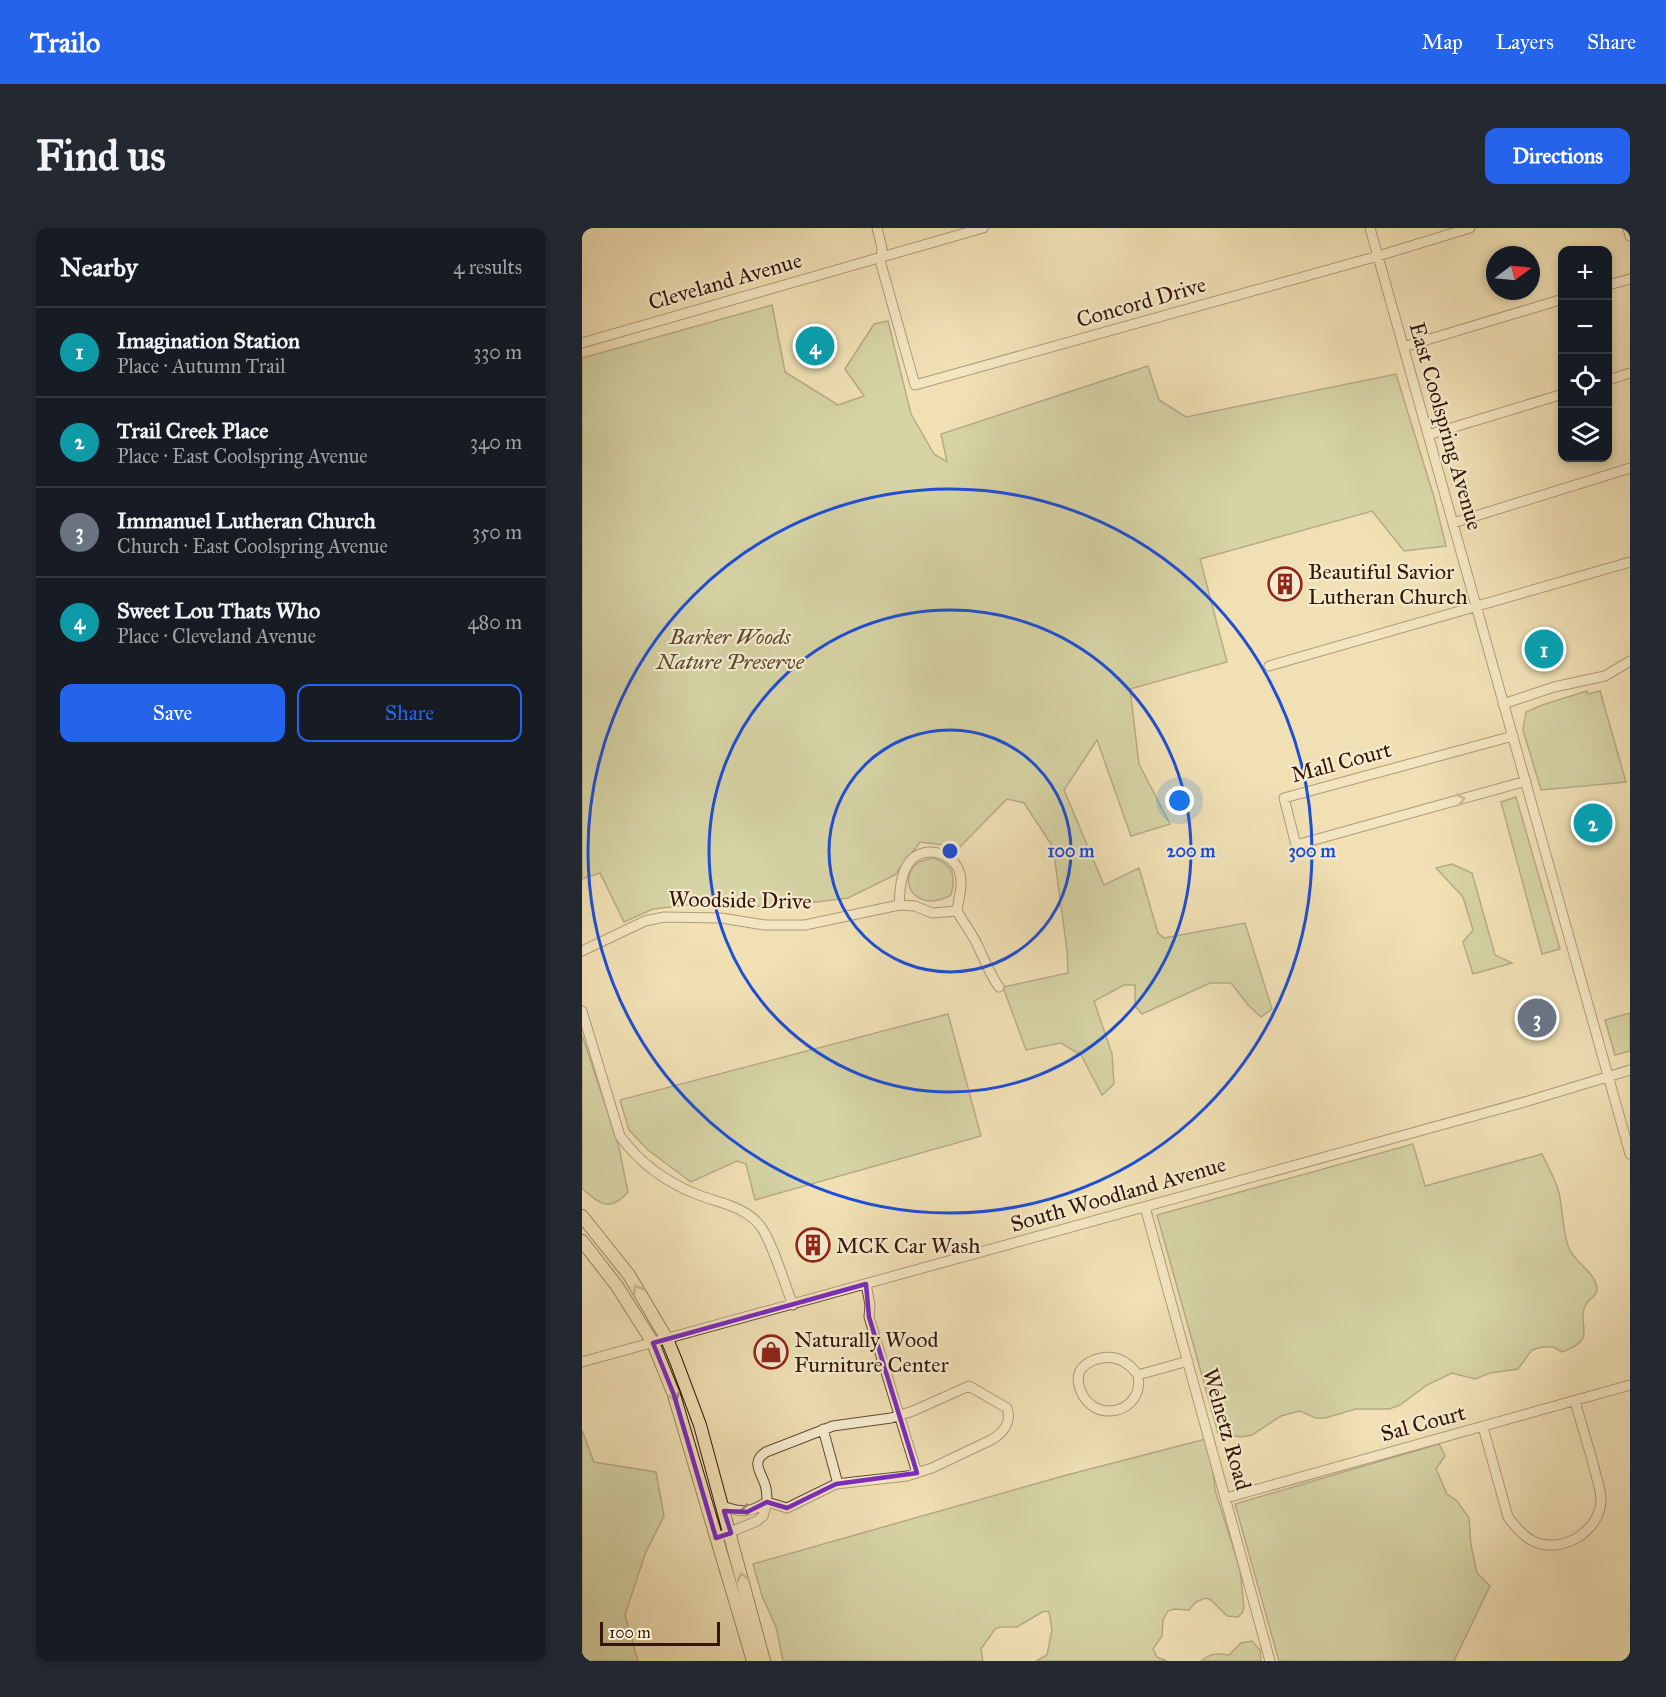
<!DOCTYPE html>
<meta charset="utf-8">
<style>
:root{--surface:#171b24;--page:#242831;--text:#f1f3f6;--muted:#9ea1a6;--line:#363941;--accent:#2563eb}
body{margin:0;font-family:"IM FELL Great Primer",serif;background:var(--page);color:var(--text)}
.controls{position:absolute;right:18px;top:18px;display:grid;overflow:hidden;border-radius:12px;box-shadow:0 3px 9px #0003}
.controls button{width:54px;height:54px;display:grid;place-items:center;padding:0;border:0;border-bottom:2px solid var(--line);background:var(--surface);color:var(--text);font:30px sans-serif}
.compass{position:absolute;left:904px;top:18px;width:54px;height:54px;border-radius:50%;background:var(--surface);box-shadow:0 3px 9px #0003;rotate:74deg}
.scale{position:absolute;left:18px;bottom:15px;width:120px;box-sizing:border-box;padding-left:6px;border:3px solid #341507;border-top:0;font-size:16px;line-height:21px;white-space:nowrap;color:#341507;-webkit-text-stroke:4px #f5ebce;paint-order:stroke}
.you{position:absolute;left:598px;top:573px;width:21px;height:21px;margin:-15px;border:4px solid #fff;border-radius:50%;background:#1a73e8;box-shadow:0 0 0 9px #1a73e833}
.badge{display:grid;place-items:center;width:39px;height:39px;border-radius:50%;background:var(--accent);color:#fff;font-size:20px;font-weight:700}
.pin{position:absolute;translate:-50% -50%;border:3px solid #fff;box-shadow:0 2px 6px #0006}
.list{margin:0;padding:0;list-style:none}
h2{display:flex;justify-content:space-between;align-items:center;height:78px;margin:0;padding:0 24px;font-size:26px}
h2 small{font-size:20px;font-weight:400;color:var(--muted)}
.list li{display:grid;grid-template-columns:39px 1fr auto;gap:18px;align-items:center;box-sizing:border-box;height:90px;padding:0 24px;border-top:2px solid var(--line)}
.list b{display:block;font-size:22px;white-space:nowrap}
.list p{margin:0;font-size:20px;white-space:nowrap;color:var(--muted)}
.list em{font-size:20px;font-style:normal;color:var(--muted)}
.actions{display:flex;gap:12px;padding:18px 24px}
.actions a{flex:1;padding:14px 0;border:2px solid var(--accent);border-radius:12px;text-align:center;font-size:21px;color:var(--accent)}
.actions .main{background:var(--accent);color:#fff}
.icon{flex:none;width:33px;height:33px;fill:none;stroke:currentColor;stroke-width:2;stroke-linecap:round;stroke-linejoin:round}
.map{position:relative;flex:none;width:1048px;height:1433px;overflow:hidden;border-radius:12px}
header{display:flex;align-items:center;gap:36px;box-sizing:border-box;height:84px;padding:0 30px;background:var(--accent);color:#fff}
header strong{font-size:28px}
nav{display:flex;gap:33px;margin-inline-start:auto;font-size:21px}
.intro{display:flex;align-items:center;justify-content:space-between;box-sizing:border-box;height:144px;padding:0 36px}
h1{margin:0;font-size:42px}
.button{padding:15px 27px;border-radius:12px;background:var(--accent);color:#fff;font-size:21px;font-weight:700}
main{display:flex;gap:36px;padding:0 36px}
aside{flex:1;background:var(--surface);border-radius:12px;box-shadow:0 3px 9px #0003}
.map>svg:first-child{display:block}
.green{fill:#b5c390;stroke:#746c4c;stroke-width:1.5}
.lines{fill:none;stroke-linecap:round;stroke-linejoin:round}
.minor-casing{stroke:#634832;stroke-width:11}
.major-casing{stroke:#341507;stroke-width:14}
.minor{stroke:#f5ebce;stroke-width:9}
.major{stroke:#f0e0b4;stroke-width:12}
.oneway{stroke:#9e8b74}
.oneway2{stroke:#9b8566}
.marked{fill:none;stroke:#7b2cbf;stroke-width:4.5;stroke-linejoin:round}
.ring{fill:none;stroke:#1d4ed8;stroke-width:3}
.labels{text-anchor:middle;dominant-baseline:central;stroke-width:4.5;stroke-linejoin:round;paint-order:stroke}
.street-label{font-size:22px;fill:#341507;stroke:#f5ebce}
.poi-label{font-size:22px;fill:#341507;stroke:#f5ebce;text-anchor:start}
.park-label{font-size:22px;font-style:italic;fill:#5b4930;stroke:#f5ebce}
.centre{fill:#1d4ed8;stroke:#f5ebce;stroke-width:3}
.ring-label{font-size:18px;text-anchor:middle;font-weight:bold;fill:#1d4ed8;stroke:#f5ebce;stroke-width:4.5;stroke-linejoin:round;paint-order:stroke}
</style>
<header>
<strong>Trailo</strong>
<nav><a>Map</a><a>Layers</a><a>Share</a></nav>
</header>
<div class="intro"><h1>Find us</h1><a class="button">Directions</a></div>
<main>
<aside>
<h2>Nearby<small>4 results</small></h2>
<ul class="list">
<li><span class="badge" style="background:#0f9aa8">1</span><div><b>Imagination Station</b><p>Place · Autumn Trail</p></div><em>330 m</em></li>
<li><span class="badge" style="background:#0f9aa8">2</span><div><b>Trail Creek Place</b><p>Place · East Coolspring Avenue</p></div><em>340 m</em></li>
<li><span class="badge" style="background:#6b7280">3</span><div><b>Immanuel Lutheran Church</b><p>Church · East Coolspring Avenue</p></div><em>350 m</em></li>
<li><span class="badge" style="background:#0f9aa8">4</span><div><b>Sweet Lou Thats Who</b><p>Place · Cleveland Avenue</p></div><em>480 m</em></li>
</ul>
<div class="actions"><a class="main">Save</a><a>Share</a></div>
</aside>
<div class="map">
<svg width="1048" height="1433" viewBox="0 0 1048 1433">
<rect width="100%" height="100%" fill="#f0e0b4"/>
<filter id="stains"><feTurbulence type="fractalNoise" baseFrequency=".00333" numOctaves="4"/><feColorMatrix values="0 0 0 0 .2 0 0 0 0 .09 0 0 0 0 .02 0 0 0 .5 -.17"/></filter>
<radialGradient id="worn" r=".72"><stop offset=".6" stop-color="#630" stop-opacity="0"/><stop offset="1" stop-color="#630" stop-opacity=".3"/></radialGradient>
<path class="green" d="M 190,77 L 203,144 L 256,177 L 282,168 L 263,141 L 292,96 L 306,93 L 329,186 L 352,226 L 365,234 L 359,206 L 566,138 L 577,172 L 604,189 L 814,146 L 852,269 L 864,318 L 822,323 L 790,283 L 618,331 L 645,434 L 548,461 L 557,536 L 588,596 L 549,608 L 515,512 L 482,562 L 522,657 L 557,640 L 576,705 L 582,710 L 663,695 L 690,781 L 679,789 L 666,777 L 649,755 L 628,755 L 560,786 L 553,778 L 553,757 L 542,757 L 512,773 L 530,826 L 532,856 L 520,867 L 499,827 L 479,815 L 444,822 L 421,759 L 486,745 L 485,722 L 471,619 L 442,575 L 425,571 L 378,619 L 338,614 L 313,647 L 266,670 L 193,679 L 116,676 L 71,681 L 42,694 L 18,645 L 0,651 L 0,130 Z
M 1005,463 L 1006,466 L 1018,463 L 1044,554 L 959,562 L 941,502 L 944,484 L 960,477 Z
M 934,569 L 978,721 L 960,726 L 919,574 Z
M 351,630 C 371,636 374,647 369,667 C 333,687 313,651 337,634 C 341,632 347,631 351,630 Z
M 870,636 L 890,645 L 913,727 L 930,735 L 891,746 L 881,714 L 891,702 L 881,669 L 854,640 Z
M 1048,785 L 1048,823 L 1033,827 L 1023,792 Z
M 366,786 L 399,908 L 173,972 L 164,936 L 155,933 L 109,954 L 66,922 L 47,902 L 38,872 Z
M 0,807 L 36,915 L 46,964 C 29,984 17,977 0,960 Z
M 831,916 L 843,958 L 960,926 C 966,939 974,952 977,965 C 981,982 980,1003 987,1020 C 992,1034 1015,1045 1015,1062 C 1015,1068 1007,1071 1004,1076 C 993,1098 1018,1111 980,1124 L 971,1119 L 960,1119 L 950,1122 L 936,1141 L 908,1145 L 893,1151 L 870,1145 L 845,1157 L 818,1177 L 807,1181 L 774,1181 L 743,1190 L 734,1190 L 718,1183 L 699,1188 L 670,1207 L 659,1209 L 636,1205 L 575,987 Z
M 0,1202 L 12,1234 L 74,1244 L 82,1288 L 63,1326 L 43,1387 L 56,1433 L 0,1433 Z
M 624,1211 L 630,1234 L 633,1262 L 658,1341 L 662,1380 L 660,1385 L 656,1389 L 645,1388 L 629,1372 L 624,1370 L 614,1374 L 607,1382 L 592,1381 L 586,1383 L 581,1392 L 580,1408 L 571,1421 L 575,1429 L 585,1433 L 454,1433 L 465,1427 L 470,1402 L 467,1384 L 462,1383 L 435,1399 L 418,1399 L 413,1401 L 399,1421 L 401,1433 L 201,1433 L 194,1399 L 180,1368 L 171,1336 L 481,1248 Z
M 857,1216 L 863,1228 L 854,1241 L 865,1266 L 875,1273 L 887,1290 L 889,1317 L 895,1345 L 908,1358 L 872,1433 L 697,1433 L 653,1276 Z
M 670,1413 L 678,1422 L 679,1433 L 619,1433 C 629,1425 635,1425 647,1427 L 659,1415 Z"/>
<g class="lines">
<defs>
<path id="minor" d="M 295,0 L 300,20 L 299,36 L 333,157 L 796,28 L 888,0
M 788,0 L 1048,926
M 1046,0 L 1048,8
M 1026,57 L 1048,51
M 0,115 L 401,0
M 821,119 L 981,71
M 1026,152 L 1048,145
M 846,207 L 981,166
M 871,295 L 1048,240
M 687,438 L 1048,334
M 921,476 L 972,459 L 1023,448 L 1048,433
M 931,508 L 702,570 L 714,617 L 944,553
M 317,677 C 318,664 318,648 326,636 C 341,613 380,625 379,655 C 379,664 376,674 375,683
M 0,723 L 63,693 L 82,689 L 139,690 L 183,697 L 223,697 L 317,677 L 333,678 L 350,685 L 375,683 C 381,694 389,704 395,716 C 402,731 407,745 417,759
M 0,783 L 38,908 C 57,934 84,954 114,966 C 136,975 164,978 179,999 C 192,1018 202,1055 211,1077
M 563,979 L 688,1433
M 284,1056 L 288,1077 L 287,1089 L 335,1245
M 0,1134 L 946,873 L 1048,842
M 556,1147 C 563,1185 511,1198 498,1161 C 496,1155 495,1149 498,1143 C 501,1138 507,1134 512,1132 C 531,1125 545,1132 556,1147 L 606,1133
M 387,1158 L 425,1180 C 430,1194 421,1205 409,1212 L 350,1240 L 325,1248 L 254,1256 L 205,1280 L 185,1274 C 185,1267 185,1260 182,1254 C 177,1241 170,1233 184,1224 L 251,1198 L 309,1190 L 331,1183 Z
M 901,1199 L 926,1289 C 932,1297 939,1306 949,1312 C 978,1328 1019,1304 1019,1271 C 1019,1261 1014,1249 1012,1239 C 1006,1217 999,1195 993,1173
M 241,1201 L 256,1256
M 644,1270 L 1048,1157
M 140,1278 C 161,1285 167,1285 185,1274
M 134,1310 L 175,1293 L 181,1288 L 185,1274"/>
<path id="major" d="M 0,988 L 47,1047 L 85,1111 L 94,1133 L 118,1197 L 182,1433
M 0,1013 L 35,1058 L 71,1115 L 92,1167 L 171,1433"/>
</defs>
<use href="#minor" class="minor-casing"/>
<use href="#major" class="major-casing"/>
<use href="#minor" class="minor"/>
<use href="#major" class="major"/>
</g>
<defs><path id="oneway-chevron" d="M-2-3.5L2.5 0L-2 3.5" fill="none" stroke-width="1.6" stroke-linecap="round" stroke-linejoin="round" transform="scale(1.5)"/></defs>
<g class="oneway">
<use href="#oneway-chevron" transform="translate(879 571) rotate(-15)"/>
<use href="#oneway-chevron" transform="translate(163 1282) rotate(174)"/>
</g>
<g class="oneway2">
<use href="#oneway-chevron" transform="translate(55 1061) rotate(-122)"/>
<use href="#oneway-chevron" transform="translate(93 1169) rotate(70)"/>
<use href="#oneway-chevron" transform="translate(160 1349) rotate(-105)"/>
</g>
<path d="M0 0H1048V1433H0ZM 284,1056 L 287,1089 L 335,1245 L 254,1256 L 205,1280 L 185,1274 L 165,1284 L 142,1283 L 149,1305 L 134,1310 L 92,1167 L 71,1115 Z" fill="#f0e0b4" fill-opacity=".55" fill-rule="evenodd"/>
<path class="marked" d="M 284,1056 L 287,1089 L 335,1245 L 254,1256 L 205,1280 L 185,1274 L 165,1284 L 142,1283 L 149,1305 L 134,1310 L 92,1167 L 71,1115 Z"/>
<g class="ring">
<circle cx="368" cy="623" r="121"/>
<circle cx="368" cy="623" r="241"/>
<circle cx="368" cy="623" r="362"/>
</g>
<defs>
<symbol id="building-ring" viewBox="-11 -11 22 22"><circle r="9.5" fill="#f5ebce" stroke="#8f2418" stroke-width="1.5"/><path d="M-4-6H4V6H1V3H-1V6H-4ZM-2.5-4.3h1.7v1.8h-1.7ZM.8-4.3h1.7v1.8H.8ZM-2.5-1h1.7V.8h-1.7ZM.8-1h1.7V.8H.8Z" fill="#8f2418"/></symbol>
<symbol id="shop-ring" viewBox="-11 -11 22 22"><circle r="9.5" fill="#f5ebce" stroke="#8f2418" stroke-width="1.5"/><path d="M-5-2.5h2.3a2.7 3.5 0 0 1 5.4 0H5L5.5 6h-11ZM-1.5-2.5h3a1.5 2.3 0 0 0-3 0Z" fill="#8f2418"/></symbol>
</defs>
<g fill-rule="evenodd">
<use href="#building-ring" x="684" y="337" width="38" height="38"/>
<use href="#building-ring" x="212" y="998" width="38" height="38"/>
<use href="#shop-ring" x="170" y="1105" width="38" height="38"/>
</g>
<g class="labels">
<g class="street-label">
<text transform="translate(143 53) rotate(-16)">Cleveland Avenue</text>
<text transform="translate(559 74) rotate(-16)">Concord Drive</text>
<text transform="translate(864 198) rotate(74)">East Coolspring Avenue</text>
<text transform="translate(759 534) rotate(-15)">Mall Court</text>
<text transform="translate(158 672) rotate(1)">Woodside Drive</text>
<text transform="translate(536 966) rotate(-16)">South Woodland Avenue</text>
<text transform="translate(841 1195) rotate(-15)">Sal Court</text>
<text transform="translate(645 1201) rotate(74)">Welnetz Road</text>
</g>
<g class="poi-label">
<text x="726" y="343">Beautiful Savior<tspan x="726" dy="25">Lutheran Church</tspan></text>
<text x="254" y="1017">MCK Car Wash</text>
<text x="212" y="1111">Naturally Wood<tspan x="212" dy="25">Furniture Center</tspan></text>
</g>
<g class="park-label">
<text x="148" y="408">Barker Woods<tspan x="148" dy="25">Nature Preserve</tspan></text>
</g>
</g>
<circle cx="368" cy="623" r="9" class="centre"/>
<g class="ring-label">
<text x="489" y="629">100 m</text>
<text x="609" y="629">200 m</text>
<text x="730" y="629">300 m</text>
</g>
<rect width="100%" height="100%" filter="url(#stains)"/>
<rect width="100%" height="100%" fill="url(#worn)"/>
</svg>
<div class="controls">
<button>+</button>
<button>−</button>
<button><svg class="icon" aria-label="locate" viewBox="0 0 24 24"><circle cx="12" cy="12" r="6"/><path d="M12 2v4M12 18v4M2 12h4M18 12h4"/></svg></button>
<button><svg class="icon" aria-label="layers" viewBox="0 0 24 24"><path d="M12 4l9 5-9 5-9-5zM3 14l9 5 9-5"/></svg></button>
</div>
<svg class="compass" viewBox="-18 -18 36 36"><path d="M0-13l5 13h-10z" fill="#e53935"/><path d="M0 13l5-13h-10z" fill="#9ea1a6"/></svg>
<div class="scale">100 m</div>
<div class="you"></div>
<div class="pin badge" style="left:962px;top:421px;background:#0f9aa8">1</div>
<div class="pin badge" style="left:1011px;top:595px;background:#0f9aa8">2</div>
<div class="pin badge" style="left:955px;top:790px;background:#6b7280">3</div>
<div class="pin badge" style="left:233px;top:118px;background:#0f9aa8">4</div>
</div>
</main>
